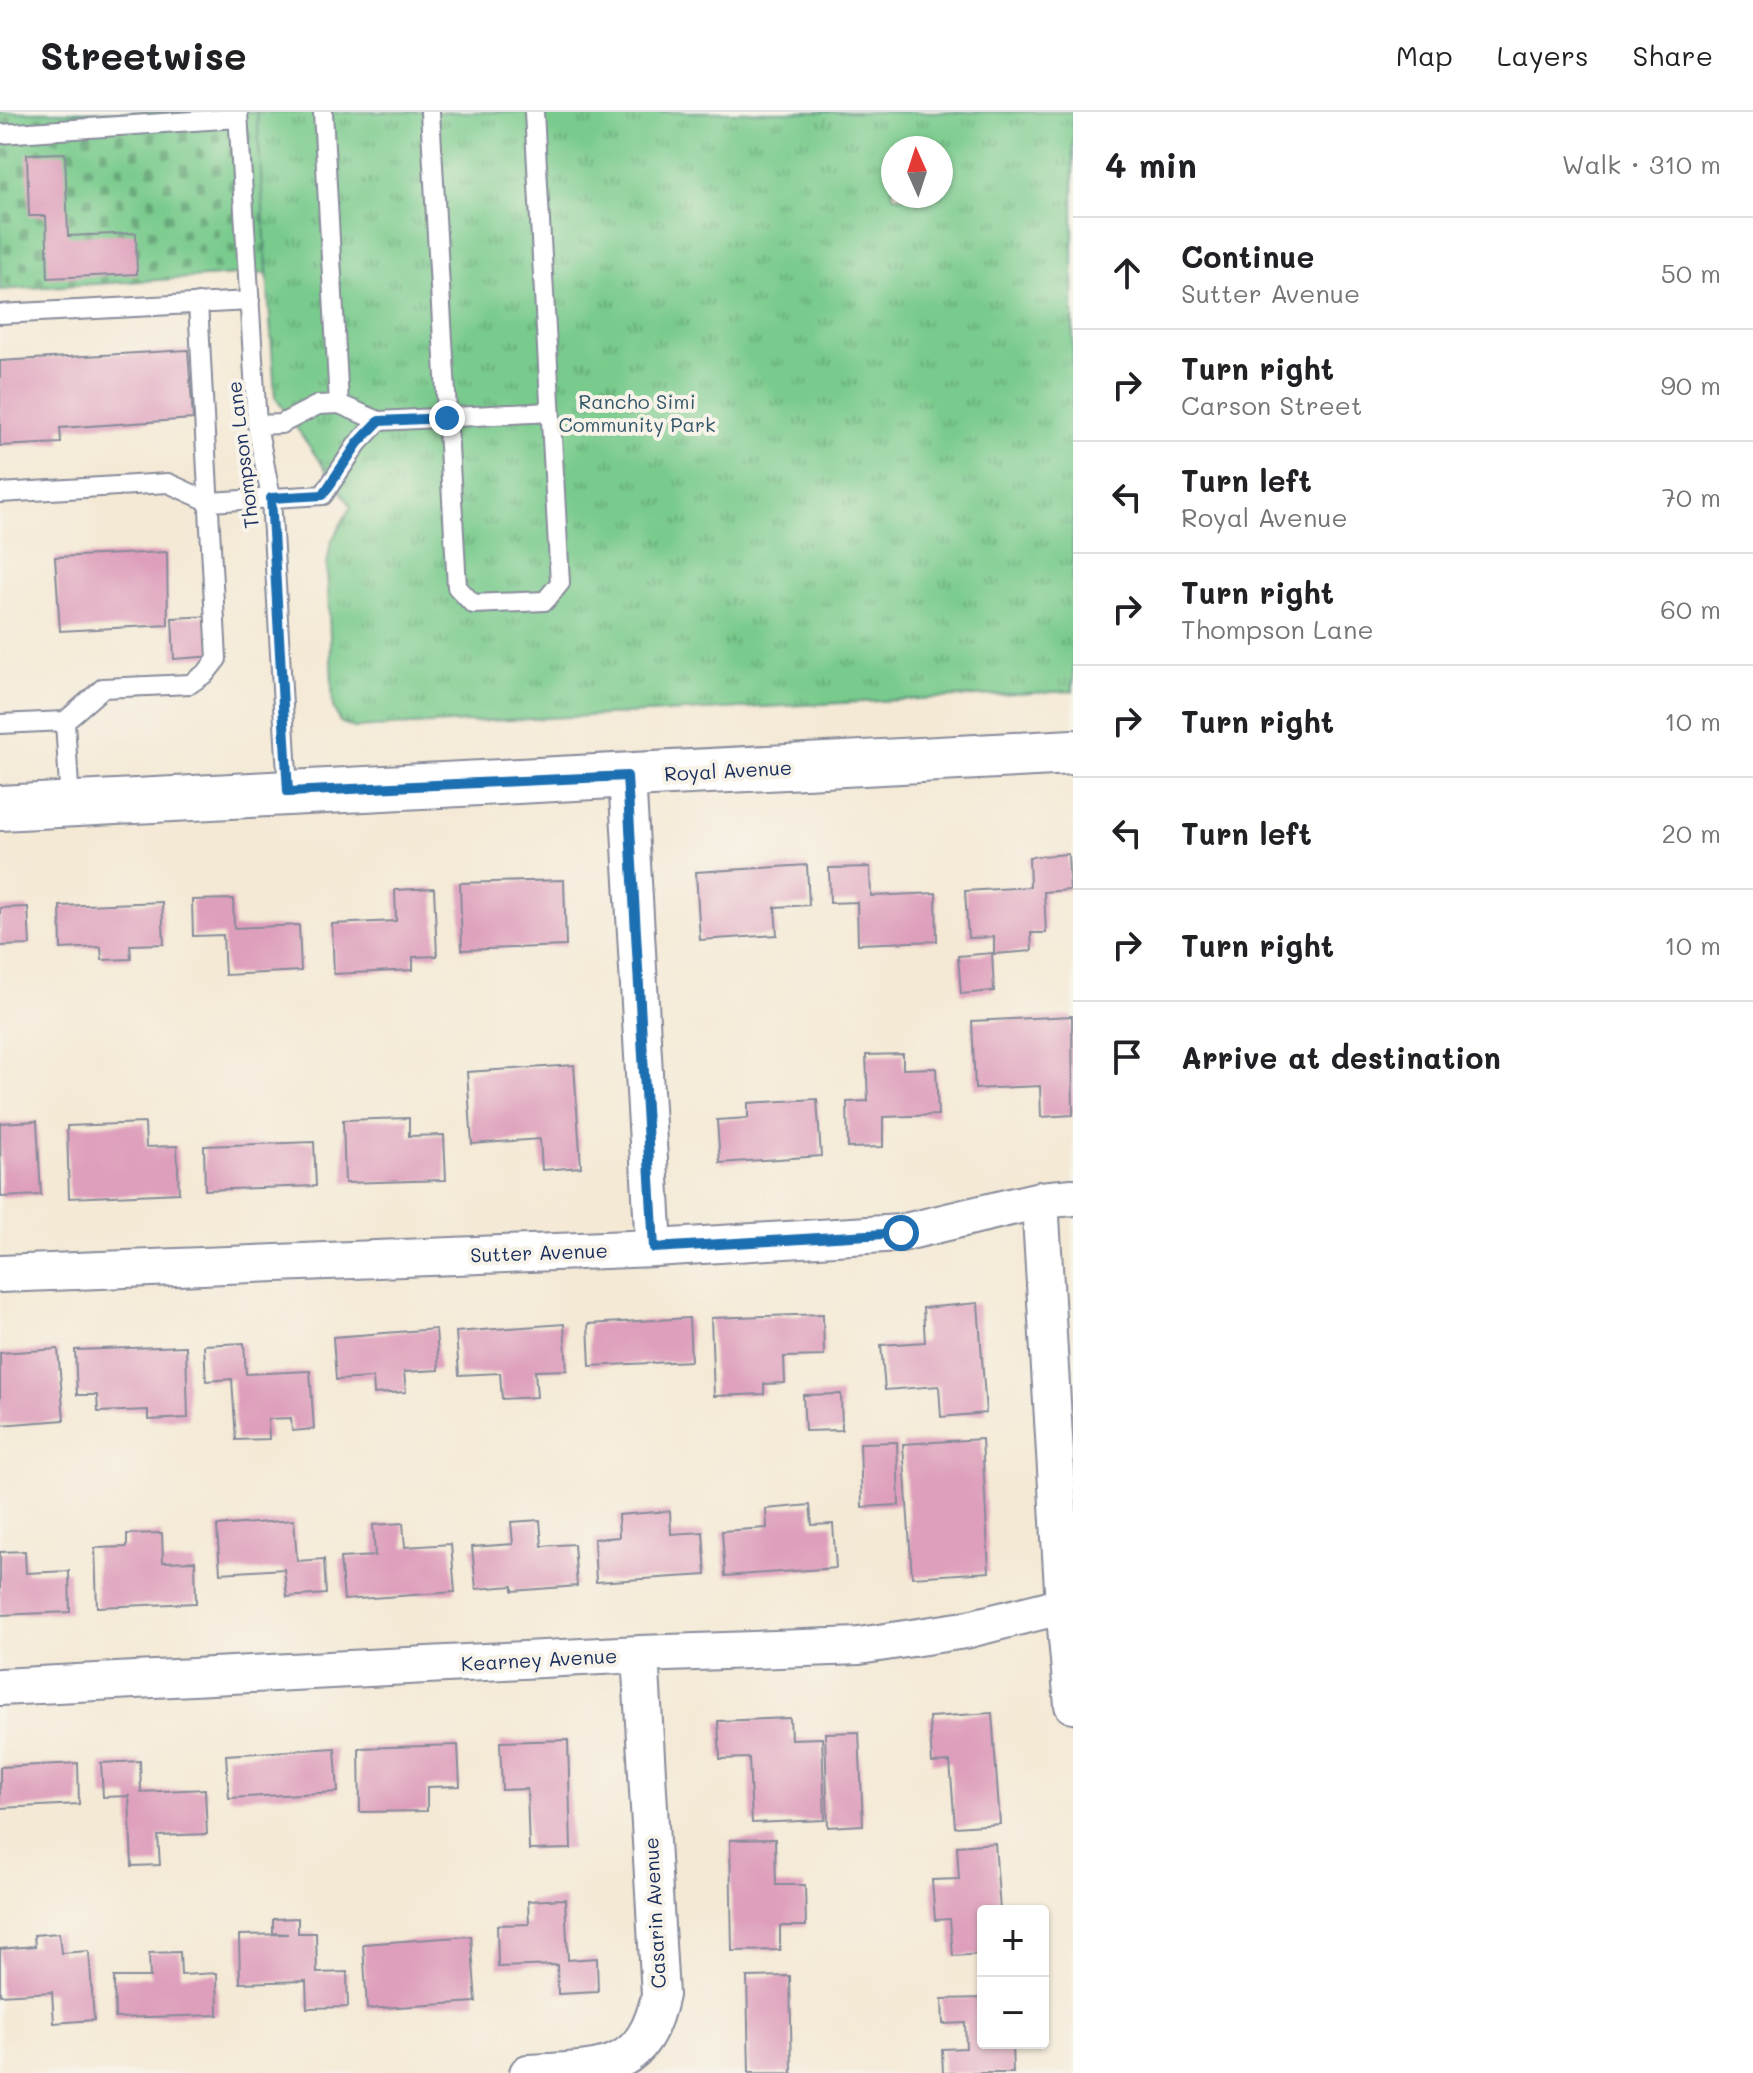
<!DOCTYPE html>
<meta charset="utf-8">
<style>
:root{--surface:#fff;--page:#f2f2f2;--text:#202124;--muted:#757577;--line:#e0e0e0}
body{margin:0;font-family:Mali,sans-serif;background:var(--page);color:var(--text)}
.controls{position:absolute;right:24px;bottom:24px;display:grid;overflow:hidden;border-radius:8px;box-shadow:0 2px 6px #0004}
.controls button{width:72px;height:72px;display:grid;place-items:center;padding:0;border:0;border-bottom:2px solid var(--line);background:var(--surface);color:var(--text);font:40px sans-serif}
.compass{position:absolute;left:881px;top:24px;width:72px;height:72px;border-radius:50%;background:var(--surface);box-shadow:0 2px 6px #0004;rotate:357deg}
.stop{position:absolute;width:24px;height:24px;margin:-18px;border:6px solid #1f6fb2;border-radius:50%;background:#fff}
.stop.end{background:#1f6fb2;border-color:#fff;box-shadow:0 2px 8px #0008}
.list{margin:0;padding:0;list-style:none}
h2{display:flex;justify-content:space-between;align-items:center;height:104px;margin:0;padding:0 32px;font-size:34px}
h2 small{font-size:26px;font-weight:400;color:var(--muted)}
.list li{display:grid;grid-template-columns:52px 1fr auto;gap:24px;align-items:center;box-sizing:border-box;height:112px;padding:0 32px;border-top:2px solid var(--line)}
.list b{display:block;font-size:30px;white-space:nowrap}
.list p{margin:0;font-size:26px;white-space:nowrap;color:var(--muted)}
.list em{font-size:26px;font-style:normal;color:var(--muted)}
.icon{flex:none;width:44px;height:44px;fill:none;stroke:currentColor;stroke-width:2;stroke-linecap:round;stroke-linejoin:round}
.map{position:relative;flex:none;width:1073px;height:1961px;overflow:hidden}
header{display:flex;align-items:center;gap:48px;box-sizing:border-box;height:112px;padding:0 40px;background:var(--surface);border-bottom:2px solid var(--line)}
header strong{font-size:38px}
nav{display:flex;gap:44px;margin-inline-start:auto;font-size:28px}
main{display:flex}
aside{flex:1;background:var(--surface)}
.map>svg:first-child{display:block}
.cemetery{fill:url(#cemetery-stones);stroke:#4a7d76;stroke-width:2}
.park{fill:url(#park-tufts);stroke:#4a7d76;stroke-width:2;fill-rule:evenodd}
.building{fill:#de9fbc}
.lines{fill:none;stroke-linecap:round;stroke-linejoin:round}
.lane-casing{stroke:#888c9a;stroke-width:22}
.street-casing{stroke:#888c9a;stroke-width:40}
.secondary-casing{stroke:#888c9a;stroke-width:48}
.lane{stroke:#fff;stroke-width:18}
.street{stroke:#fff;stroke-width:36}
.secondary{stroke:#fff;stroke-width:44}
.route{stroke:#1f6fb2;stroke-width:10}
.labels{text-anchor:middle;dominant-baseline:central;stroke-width:8;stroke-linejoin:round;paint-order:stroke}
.park-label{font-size:20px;fill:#32566a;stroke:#f7f3e8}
.street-label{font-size:20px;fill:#1b2f5e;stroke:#f7f3e8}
</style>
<header>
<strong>Streetwise</strong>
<nav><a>Map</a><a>Layers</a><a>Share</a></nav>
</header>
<main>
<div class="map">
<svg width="1073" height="1961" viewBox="0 0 1073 1961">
<defs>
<pattern id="cemetery-stones" width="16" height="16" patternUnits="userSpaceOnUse" patternTransform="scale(2)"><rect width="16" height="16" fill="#79cb8d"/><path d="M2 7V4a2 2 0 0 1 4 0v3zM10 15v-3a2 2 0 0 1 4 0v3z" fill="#62a576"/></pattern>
<pattern id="park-tufts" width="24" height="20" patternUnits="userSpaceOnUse" patternTransform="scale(2)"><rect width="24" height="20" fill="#79cb8d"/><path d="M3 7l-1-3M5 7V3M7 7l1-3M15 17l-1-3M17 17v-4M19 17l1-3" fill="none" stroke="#62a576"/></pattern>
</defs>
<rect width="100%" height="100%" fill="#f7f3e8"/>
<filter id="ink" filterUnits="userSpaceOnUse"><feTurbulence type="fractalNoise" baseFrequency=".0125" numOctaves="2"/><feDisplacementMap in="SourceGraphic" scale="16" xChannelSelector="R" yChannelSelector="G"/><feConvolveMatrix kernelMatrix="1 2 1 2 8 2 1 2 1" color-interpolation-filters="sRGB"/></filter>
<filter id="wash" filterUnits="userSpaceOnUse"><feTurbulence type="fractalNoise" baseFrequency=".006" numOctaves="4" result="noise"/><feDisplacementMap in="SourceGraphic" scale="32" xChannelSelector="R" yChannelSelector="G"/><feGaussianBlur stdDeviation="1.8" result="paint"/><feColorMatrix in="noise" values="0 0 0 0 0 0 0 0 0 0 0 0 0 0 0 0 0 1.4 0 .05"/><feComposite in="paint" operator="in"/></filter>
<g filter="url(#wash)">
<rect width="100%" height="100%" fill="#f4e9d5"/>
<path class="cemetery" d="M 0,0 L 257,0 L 268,161 L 0,178 Z"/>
<path class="park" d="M 257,0 L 1073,0 L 1073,579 L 354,616 L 340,610 L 333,595 L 327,453 L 331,430 L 351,394 L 275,285 ZM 893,36 L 941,36 L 941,84 L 893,84 Z"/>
<g id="blocks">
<path class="building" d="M 65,41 L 68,124 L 136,121 L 137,162 L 48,166 L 46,104 L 29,104 L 27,42 Z
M 188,238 L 193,307 L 60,316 L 61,331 L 0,334 L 0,249 Z
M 167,440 L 168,513 L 60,519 L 55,445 Z
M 211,504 L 214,544 L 174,547 L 172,506 Z
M 1068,742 L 1070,778 L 1044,780 L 1046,821 L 1031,821 L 1032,839 L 994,842 L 994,825 L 968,826 L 965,779 L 1030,775 L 1029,745 Z
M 807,753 L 809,793 L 775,795 L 777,823 L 700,828 L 696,760 Z
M 870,755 L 871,784 L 936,781 L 937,829 L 858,832 L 857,790 L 830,791 L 829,756 Z
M 564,768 L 566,834 L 462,838 L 460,771 Z
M 434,776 L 437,844 L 413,845 L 413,858 L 334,862 L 332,812 L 396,809 L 395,778 Z
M 233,787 L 234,816 L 299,813 L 301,859 L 225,863 L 223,823 L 193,824 L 192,788 Z
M 162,790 L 164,832 L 130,833 L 131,847 L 102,848 L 101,835 L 61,837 L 60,794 Z
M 28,795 L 30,833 L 0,834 L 0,796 Z
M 992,841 L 994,879 L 961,882 L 958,844 Z
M 1072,904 L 1073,1003 L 1041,1005 L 1040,974 L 975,977 L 972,909 Z
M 903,942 L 903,957 L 936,956 L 938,1003 L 883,1005 L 883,1035 L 848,1036 L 847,990 L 868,989 L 866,943 Z
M 574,953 L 581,1055 L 542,1058 L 540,1027 L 472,1032 L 467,960 Z
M 817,987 L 821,1044 L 720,1051 L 717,1008 L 748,1006 L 748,991 Z
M 409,1006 L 409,1024 L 444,1023 L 446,1068 L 345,1071 L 343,1008 Z
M 37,1009 L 41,1083 L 1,1085 L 0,1011 Z
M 145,1011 L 146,1035 L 177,1034 L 179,1081 L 69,1086 L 67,1014 Z
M 314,1030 L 316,1074 L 205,1078 L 204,1034 Z
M 978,1191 L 986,1301 L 941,1305 L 939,1274 L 885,1278 L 881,1233 L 925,1230 L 923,1196 Z
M 823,1202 L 824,1244 L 784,1245 L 785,1271 L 764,1272 L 764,1282 L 714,1284 L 711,1206 Z
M 689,1206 L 691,1249 L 590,1254 L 588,1212 Z
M 564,1212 L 567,1258 L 535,1259 L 537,1285 L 502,1287 L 500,1261 L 459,1263 L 456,1220 Z
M 436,1217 L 439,1258 L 404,1260 L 406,1280 L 374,1282 L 373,1266 L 336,1268 L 333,1225 Z
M 244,1231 L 246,1262 L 310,1259 L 314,1317 L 292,1319 L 291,1306 L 268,1307 L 269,1327 L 236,1328 L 232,1267 L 206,1269 L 204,1233 Z
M 186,1234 L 188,1306 L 148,1308 L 148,1298 L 98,1300 L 97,1283 L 77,1283 L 75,1238 Z
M 58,1237 L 64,1308 L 0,1313 L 0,1241 Z
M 841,1282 L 842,1318 L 805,1319 L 803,1283 Z
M 982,1327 L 989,1460 L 912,1465 L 903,1332 Z
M 897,1330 L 899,1393 L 862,1395 L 860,1331 Z
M 810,1393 L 812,1413 L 833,1412 L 836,1456 L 725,1464 L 722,1419 L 767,1416 L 766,1397 Z
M 670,1399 L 671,1422 L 703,1420 L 706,1463 L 596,1470 L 594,1427 L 619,1425 L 618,1403 Z
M 294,1408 L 297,1449 L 324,1447 L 326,1482 L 287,1485 L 284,1457 L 220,1461 L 217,1414 Z
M 540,1408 L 542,1434 L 574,1432 L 577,1474 L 513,1479 L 513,1474 L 476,1477 L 472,1435 L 513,1432 L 511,1410 Z
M 403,1411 L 405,1435 L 451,1432 L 455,1480 L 344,1488 L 340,1446 L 375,1444 L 373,1413 Z
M 162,1421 L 163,1450 L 195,1449 L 196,1491 L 97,1495 L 95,1436 L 127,1435 L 127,1422 Z
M 25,1439 L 26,1461 L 69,1459 L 70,1500 L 0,1503 L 0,1440 Z
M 992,1601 L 1000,1712 L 955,1715 L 950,1650 L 932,1651 L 929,1605 Z
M 790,1606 L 791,1627 L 822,1626 L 825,1708 L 752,1711 L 749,1646 L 720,1647 L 718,1609 Z
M 859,1620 L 863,1713 L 828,1715 L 825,1621 Z
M 568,1628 L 571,1737 L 529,1738 L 527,1677 L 502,1678 L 500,1630 Z
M 458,1633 L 460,1674 L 427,1675 L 427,1699 L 360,1700 L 359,1636 Z
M 335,1636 L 338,1680 L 229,1686 L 226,1643 Z
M 140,1649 L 141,1680 L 205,1677 L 207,1722 L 158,1724 L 160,1753 L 132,1754 L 129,1684 L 103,1685 L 101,1651 Z
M 78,1651 L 79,1692 L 0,1696 L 0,1655 Z
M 775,1727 L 776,1773 L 805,1773 L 806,1814 L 780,1814 L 780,1838 L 732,1839 L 730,1728 Z
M 995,1731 L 1000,1799 L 983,1799 L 983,1842 L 953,1844 L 950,1807 L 935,1808 L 932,1768 L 959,1767 L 957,1734 Z
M 565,1787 L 568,1848 L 597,1846 L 598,1880 L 558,1882 L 557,1853 L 498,1855 L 497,1813 L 529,1812 L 528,1789 Z
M 298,1806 L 298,1821 L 316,1821 L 317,1861 L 347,1860 L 348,1895 L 307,1896 L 306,1869 L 240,1871 L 239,1823 L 288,1822 L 273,1821 L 273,1807 Z
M 59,1821 L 61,1841 L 89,1839 L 94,1908 L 54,1911 L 52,1880 L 0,1883 L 0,1837 L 35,1834 L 34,1823 Z
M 471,1824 L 476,1890 L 367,1897 L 363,1832 Z
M 180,1840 L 181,1863 L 217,1861 L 218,1903 L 115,1906 L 114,1865 L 150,1865 L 149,1841 Z
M 790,1864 L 792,1961 L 749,1961 L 747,1865 Z
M 983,1886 L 983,1931 L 1012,1931 L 1013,1961 L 943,1961 L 942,1937 L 966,1936 L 965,1911 L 943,1912 L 942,1887 Z"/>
</g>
</g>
<g filter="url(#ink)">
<use href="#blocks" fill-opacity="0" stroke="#888c9a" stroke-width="2"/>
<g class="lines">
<defs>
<path id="lane" d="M 238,0 L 257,313 L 271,386 L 288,680
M 323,0 L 339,292
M 430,0 L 457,475 L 473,492 L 545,489 L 560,471 L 534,0
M 0,22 L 238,6
M 0,202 L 250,189
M 257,313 L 281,312 L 318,293 L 339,292 L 379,309 L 550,300
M 0,381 L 168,371 L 210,390 L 323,383 L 358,331 L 379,309
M 65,609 L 70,692
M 0,612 L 65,609 L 103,576 L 190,572 L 206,561 L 217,547 L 198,191"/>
<path id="street" d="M 627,664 L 654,1136
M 1040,1088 L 1064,1493 L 1073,1593
M 0,1162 L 654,1136 L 901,1121 L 1040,1088 L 1073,1085
M 0,1575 L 640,1542 L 859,1534 L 965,1518 L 1073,1491
M 528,1961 C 603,1957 643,1961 660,1883 L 640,1542"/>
<path id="secondary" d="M 0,696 L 1073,640"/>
</defs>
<use href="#lane" class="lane-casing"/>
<use href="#street" class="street-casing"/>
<use href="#secondary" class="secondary-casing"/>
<use href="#lane" class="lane"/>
<use href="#street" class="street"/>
<use href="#secondary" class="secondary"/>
</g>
</g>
<g class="lines" filter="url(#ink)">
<path class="route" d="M 447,306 L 379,309 L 358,331 L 323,383 L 271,386 L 288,680 L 627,664 L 654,1136 L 901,1121"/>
</g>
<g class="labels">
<g class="park-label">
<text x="637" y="289">Rancho Simi<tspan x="637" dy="23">Community Park</tspan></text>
</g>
<g class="street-label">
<text transform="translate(242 343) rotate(-97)">Thompson Lane</text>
<text transform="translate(728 658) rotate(-3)">Royal Avenue</text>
<text transform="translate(539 1140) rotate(-2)">Sutter Avenue</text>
<text transform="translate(539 1547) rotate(-3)">Kearney Avenue</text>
<text transform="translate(654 1801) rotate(-93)">Casarin Avenue</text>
</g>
</g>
</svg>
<div class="controls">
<button>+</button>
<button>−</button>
</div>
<svg class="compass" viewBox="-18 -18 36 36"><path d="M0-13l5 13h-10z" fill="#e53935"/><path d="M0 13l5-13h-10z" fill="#757577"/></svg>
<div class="stop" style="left:901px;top:1121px"></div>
<div class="stop end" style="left:447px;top:306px"></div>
</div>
<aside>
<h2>4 min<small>Walk · 310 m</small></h2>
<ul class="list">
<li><svg class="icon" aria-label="ahead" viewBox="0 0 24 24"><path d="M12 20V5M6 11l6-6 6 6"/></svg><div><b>Continue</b><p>Sutter Avenue</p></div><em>50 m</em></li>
<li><svg class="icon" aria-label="right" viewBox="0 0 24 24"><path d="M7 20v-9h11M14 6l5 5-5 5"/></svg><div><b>Turn right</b><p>Carson Street</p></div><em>90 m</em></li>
<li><svg class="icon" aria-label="left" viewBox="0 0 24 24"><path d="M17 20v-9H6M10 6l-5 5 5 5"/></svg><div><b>Turn left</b><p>Royal Avenue</p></div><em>70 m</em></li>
<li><svg class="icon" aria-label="right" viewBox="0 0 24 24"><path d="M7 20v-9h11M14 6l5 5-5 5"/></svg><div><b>Turn right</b><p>Thompson Lane</p></div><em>60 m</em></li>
<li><svg class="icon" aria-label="right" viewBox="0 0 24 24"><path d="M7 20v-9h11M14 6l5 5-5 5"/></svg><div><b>Turn right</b></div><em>10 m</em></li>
<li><svg class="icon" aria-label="left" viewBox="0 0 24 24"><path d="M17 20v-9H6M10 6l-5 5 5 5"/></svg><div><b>Turn left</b></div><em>20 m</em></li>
<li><svg class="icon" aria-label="right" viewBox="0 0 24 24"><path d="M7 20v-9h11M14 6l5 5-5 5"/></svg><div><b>Turn right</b></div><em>10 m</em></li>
<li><svg class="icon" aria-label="arrive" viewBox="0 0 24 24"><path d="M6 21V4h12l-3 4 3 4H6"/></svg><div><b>Arrive at destination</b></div></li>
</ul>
</aside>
</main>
